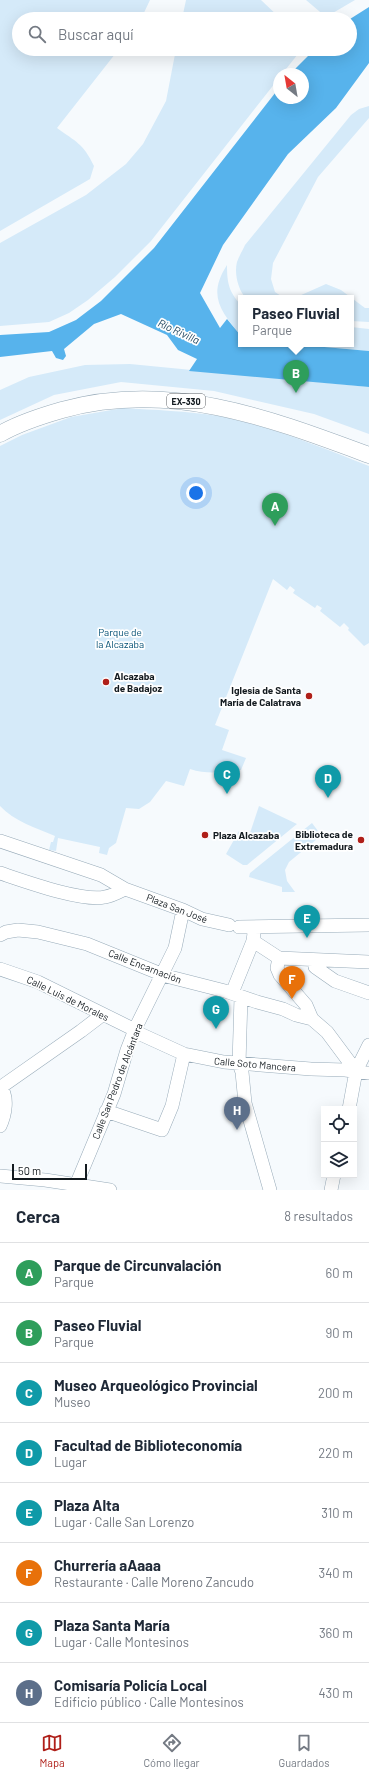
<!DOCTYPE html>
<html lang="es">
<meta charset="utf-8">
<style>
:root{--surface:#fff;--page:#f2f2f3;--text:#1f2937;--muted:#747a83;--line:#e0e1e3;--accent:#af1f19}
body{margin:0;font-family:Barlow,sans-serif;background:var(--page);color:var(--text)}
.controls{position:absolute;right:12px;bottom:12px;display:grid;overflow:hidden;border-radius:0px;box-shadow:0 4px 16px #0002}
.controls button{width:36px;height:36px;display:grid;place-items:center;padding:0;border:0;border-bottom:1px solid var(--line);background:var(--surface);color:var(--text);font:20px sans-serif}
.compass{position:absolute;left:273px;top:68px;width:36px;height:36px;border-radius:50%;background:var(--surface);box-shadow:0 4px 16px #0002;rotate:329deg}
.scale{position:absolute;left:12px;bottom:10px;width:75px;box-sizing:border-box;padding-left:4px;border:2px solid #141b20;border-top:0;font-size:11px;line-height:14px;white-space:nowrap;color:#141b20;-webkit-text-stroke:3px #fff;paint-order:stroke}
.you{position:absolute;left:196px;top:493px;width:14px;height:14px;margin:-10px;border:3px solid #fff;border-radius:50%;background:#1a73e8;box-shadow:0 0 0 6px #1a73e833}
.badge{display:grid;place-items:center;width:26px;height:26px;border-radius:50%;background:var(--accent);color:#fff;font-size:13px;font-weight:700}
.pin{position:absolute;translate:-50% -33px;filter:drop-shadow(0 1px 2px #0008)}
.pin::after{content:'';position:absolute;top:21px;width:14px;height:12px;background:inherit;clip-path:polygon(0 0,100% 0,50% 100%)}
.popup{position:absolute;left:238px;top:295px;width:116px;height:52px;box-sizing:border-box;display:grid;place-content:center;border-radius:0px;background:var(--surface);filter:drop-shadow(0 1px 3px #0005);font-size:13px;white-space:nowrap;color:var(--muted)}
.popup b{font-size:15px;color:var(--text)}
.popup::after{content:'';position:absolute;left:50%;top:100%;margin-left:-8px;border:8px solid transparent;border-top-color:var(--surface)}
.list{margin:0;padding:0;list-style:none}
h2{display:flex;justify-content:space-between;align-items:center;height:52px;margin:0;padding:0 16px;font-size:17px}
h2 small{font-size:13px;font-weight:400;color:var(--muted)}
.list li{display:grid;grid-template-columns:26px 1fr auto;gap:12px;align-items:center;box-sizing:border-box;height:60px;padding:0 16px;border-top:1px solid var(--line)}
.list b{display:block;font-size:15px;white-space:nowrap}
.list p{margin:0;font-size:13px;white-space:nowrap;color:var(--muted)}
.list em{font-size:13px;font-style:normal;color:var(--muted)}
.icon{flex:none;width:22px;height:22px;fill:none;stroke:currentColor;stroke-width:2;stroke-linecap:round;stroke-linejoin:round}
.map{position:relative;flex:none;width:369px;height:1190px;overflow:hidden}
.search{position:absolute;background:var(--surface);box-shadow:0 4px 16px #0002;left:12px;right:12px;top:12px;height:44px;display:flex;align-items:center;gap:10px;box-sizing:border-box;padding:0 14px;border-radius:22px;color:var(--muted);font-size:15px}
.sheet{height:532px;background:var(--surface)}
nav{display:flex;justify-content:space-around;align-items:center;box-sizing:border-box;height:56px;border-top:1px solid var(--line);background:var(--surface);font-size:11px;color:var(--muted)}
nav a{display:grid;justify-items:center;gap:2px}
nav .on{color:var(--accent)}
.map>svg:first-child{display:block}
.green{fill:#d5eaf9}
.water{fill:#57b3ec}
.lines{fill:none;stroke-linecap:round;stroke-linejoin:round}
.minor-casing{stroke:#98abb9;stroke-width:14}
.major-casing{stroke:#98abb9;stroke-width:17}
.minor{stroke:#fff;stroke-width:13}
.major{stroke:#fff;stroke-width:16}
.poi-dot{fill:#af1f19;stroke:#fff;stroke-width:1.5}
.labels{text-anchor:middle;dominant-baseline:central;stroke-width:3.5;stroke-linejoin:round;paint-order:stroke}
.shield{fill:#fff;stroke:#5a5f63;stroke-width:1}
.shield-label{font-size:9px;font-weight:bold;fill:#141b20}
.park-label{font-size:10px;fill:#004e73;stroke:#fff}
.poi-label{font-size:10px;font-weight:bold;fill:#141b20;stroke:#fff;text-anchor:start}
.street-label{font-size:10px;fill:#141b20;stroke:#fff}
.water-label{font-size:11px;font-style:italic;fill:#224861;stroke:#fff}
</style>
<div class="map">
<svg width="369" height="1190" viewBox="0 0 369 1190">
<rect width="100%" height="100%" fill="#f6fafd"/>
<path class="green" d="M 0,0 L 150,0 L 141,19 L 19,19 L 19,49 L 119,49 L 57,128 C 76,142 83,143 94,166 L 90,179 L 0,231 Z
M 186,0 L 261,0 L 281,19 L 182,19 Z
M 306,0 L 355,0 L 326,17 Z
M 176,49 L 302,49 L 282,74 L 279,74 L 279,78 L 151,241 L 115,277 L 88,300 L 69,313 L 49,322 L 0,326 L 0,243 L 86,195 L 126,164 L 143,144 L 166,101 Z
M 369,106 L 369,118 L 318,177 L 273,263 L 271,279 L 275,292 L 284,298 L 246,298 C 238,290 234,273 237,262 C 239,256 243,250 245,245 L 351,115 L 359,109 Z
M 227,265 C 227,283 229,292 241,305 L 241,336 C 221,311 207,296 227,265 Z
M 326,284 L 341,290 L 365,308 L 369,308 L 369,322 L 351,321 L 351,298 L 290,298 L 299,296 Z
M 351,327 L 369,329 L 369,351 L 291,344 L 351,344 Z
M 130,364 L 369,387 L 369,434 L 314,414 L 214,391 L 121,382 L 54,395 L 0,420 L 0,390 L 29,377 L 85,365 Z
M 123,408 C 155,410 187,411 218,416 C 270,426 320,447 369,466 L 369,643 L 364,646 L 348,630 L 349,628 L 344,623 L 340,627 L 320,611 L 322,608 L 317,605 L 315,608 L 293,593 L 295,590 L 290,586 L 287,590 L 273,579 L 215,725 L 229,730 L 222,750 L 246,758 L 241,770 C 223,772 208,775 190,769 L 184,786 L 166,781 L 150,802 L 139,809 L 126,808 L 116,843 L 109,848 L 107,855 L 99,853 L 100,847 L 58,838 L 56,851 L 49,850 L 51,842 L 53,842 L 55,836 C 36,828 14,821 0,806 L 0,446 L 22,435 L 71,417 Z
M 259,806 L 297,824 L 247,865 L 243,865 L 226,854 L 239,831 L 248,835 L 250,833 Z
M 312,823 L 318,831 L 317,839 L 289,862 L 285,870 L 287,881 L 295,892 L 282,892 L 282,887 L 249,877 L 250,873 Z"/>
<path class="water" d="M 369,7 L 369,63 L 336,108 L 288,154 L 223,245 L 200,293 L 220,328 L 227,319 L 241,336 L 241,344 L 291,344 L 369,351 L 369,387 L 189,371 L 197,359 L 178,350 L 167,335 L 121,314 L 94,324 L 64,349 L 66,356 L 63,360 L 56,358 L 52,351 L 0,357 L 0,335 L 49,332 L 76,320 L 101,301 L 154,248 L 279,88 L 279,98 L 303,98 L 303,74 L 290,74 L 315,49 L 350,49 L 350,19 Z"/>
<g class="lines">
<defs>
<path id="minor" d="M 0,841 L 101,875 L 125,889 L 183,910 L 202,919 L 229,925
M 0,873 C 24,881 82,902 105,897 C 112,896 119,892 125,889
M 239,927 L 369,925
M 0,935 L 6,932 L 18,930 L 38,932 L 87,944 L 166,976 L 225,991 L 257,1002 L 283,1009 L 296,1015 L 312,1019
M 253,941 L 279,958 L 369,962
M 279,958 L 277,968 L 280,975 L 306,1005 L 312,1019 L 327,1032 L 356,1071
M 315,960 L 315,967 L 335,981 L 369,993
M 0,969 L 38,982 L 131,1028 L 138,1033 L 184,1054 L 224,1062 L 311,1069 L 345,1070 L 369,1073
M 232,993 L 253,941 L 254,933
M 241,997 L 239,1064 L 242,1072 L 245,1103 L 270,1190
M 0,1087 C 9,1096 5,1116 0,1126
M 1,1087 L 81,1031 L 102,1015
M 349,1109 L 356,1071 L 369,1045
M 106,1111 L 162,1130 L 172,1106 L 184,1054
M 0,1176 L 45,1180 L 110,1190
M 76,1190 L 79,1178 L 114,1094 L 127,1050 L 136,1027 L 175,948 L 183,910
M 331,1190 L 334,1175"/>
<path id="major" d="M 0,434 C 19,423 41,416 62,410 C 170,380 269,418 369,455"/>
</defs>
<use href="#minor" class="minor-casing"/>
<use href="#major" class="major-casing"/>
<use href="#minor" class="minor"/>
<use href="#major" class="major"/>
</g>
<g class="poi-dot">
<circle cx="106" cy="682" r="4"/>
<circle cx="309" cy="696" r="4"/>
<circle cx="205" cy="835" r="4"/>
<circle cx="361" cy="840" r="4"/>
</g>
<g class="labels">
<rect class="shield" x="167" y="394" width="38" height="14" rx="3"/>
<g class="shield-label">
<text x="186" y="401">EX-330</text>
</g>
<g class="park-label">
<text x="120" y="632">Parque de<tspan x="120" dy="12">la Alcazaba</tspan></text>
</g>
<g class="poi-label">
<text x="114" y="676">Alcazaba<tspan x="114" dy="12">de Badajoz</tspan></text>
<text x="301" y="690" text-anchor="end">Iglesia de Santa<tspan x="301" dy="12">María de Calatrava</tspan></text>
<text x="353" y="834" text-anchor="end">Biblioteca de<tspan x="353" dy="12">Extremadura</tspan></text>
<text x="213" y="835">Plaza Alcazaba</text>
</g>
<g class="street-label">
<text transform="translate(177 908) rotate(21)">Plaza San José</text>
<text transform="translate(145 966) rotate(21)">Calle Encarnación</text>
<text transform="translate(68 998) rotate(26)">Calle Luis de Morales</text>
<text transform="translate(255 1064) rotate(5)">Calle Soto Mancera</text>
<text transform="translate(117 1081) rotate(-69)">Calle San Pedro de Alcántara</text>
</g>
<g class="water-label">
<text transform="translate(179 331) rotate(25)">Río Rivilla</text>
</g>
</g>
</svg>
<div class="controls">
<button><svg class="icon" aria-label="locate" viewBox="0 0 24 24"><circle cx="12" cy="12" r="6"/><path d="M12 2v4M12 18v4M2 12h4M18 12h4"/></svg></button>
<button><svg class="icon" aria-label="layers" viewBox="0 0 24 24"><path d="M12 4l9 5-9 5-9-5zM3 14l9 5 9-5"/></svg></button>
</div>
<svg class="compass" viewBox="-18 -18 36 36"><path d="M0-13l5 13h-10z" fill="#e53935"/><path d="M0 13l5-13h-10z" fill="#747a83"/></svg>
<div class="scale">50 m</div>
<div class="you"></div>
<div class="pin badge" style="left:275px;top:526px;background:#2e9e5b">A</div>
<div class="pin badge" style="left:296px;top:393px;background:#2e9e5b">B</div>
<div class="popup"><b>Paseo Fluvial</b>Parque</div>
<div class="pin badge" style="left:227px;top:794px;background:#0f9aa8">C</div>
<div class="pin badge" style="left:328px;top:798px;background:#0f9aa8">D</div>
<div class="pin badge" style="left:307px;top:938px;background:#0f9aa8">E</div>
<div class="pin badge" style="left:292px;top:999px;background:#e8710a">F</div>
<div class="pin badge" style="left:216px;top:1029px;background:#0f9aa8">G</div>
<div class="pin badge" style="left:237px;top:1130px;background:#5c6f8a">H</div>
<div class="search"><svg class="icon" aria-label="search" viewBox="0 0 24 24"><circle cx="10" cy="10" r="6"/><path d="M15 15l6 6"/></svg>Buscar aquí</div>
</div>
<section class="sheet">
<h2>Cerca<small>8 resultados</small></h2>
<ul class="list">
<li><span class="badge" style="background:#2e9e5b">A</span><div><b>Parque de Circunvalación</b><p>Parque</p></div><em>60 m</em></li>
<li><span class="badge" style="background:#2e9e5b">B</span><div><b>Paseo Fluvial</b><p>Parque</p></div><em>90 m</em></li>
<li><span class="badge" style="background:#0f9aa8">C</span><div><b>Museo Arqueológico Provincial</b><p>Museo</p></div><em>200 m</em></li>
<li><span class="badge" style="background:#0f9aa8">D</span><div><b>Facultad de Biblioteconomía</b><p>Lugar</p></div><em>220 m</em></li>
<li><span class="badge" style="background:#0f9aa8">E</span><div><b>Plaza Alta</b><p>Lugar · Calle San Lorenzo</p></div><em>310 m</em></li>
<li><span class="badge" style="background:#e8710a">F</span><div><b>Churrería aAaaa</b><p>Restaurante · Calle Moreno Zancudo</p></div><em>340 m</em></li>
<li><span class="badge" style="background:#0f9aa8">G</span><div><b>Plaza Santa María</b><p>Lugar · Calle Montesinos</p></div><em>360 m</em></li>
<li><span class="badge" style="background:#5c6f8a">H</span><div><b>Comisaría Policía Local</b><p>Edificio público · Calle Montesinos</p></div><em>430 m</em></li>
</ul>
</section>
<nav>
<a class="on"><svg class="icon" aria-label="map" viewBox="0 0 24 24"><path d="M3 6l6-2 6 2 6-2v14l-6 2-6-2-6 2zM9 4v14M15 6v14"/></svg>Mapa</a>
<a><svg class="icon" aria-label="directions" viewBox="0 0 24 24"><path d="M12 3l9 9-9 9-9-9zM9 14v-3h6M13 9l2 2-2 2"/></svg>Cómo llegar</a>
<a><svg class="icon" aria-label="saved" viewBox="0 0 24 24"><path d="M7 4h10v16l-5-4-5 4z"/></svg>Guardados</a>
</nav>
